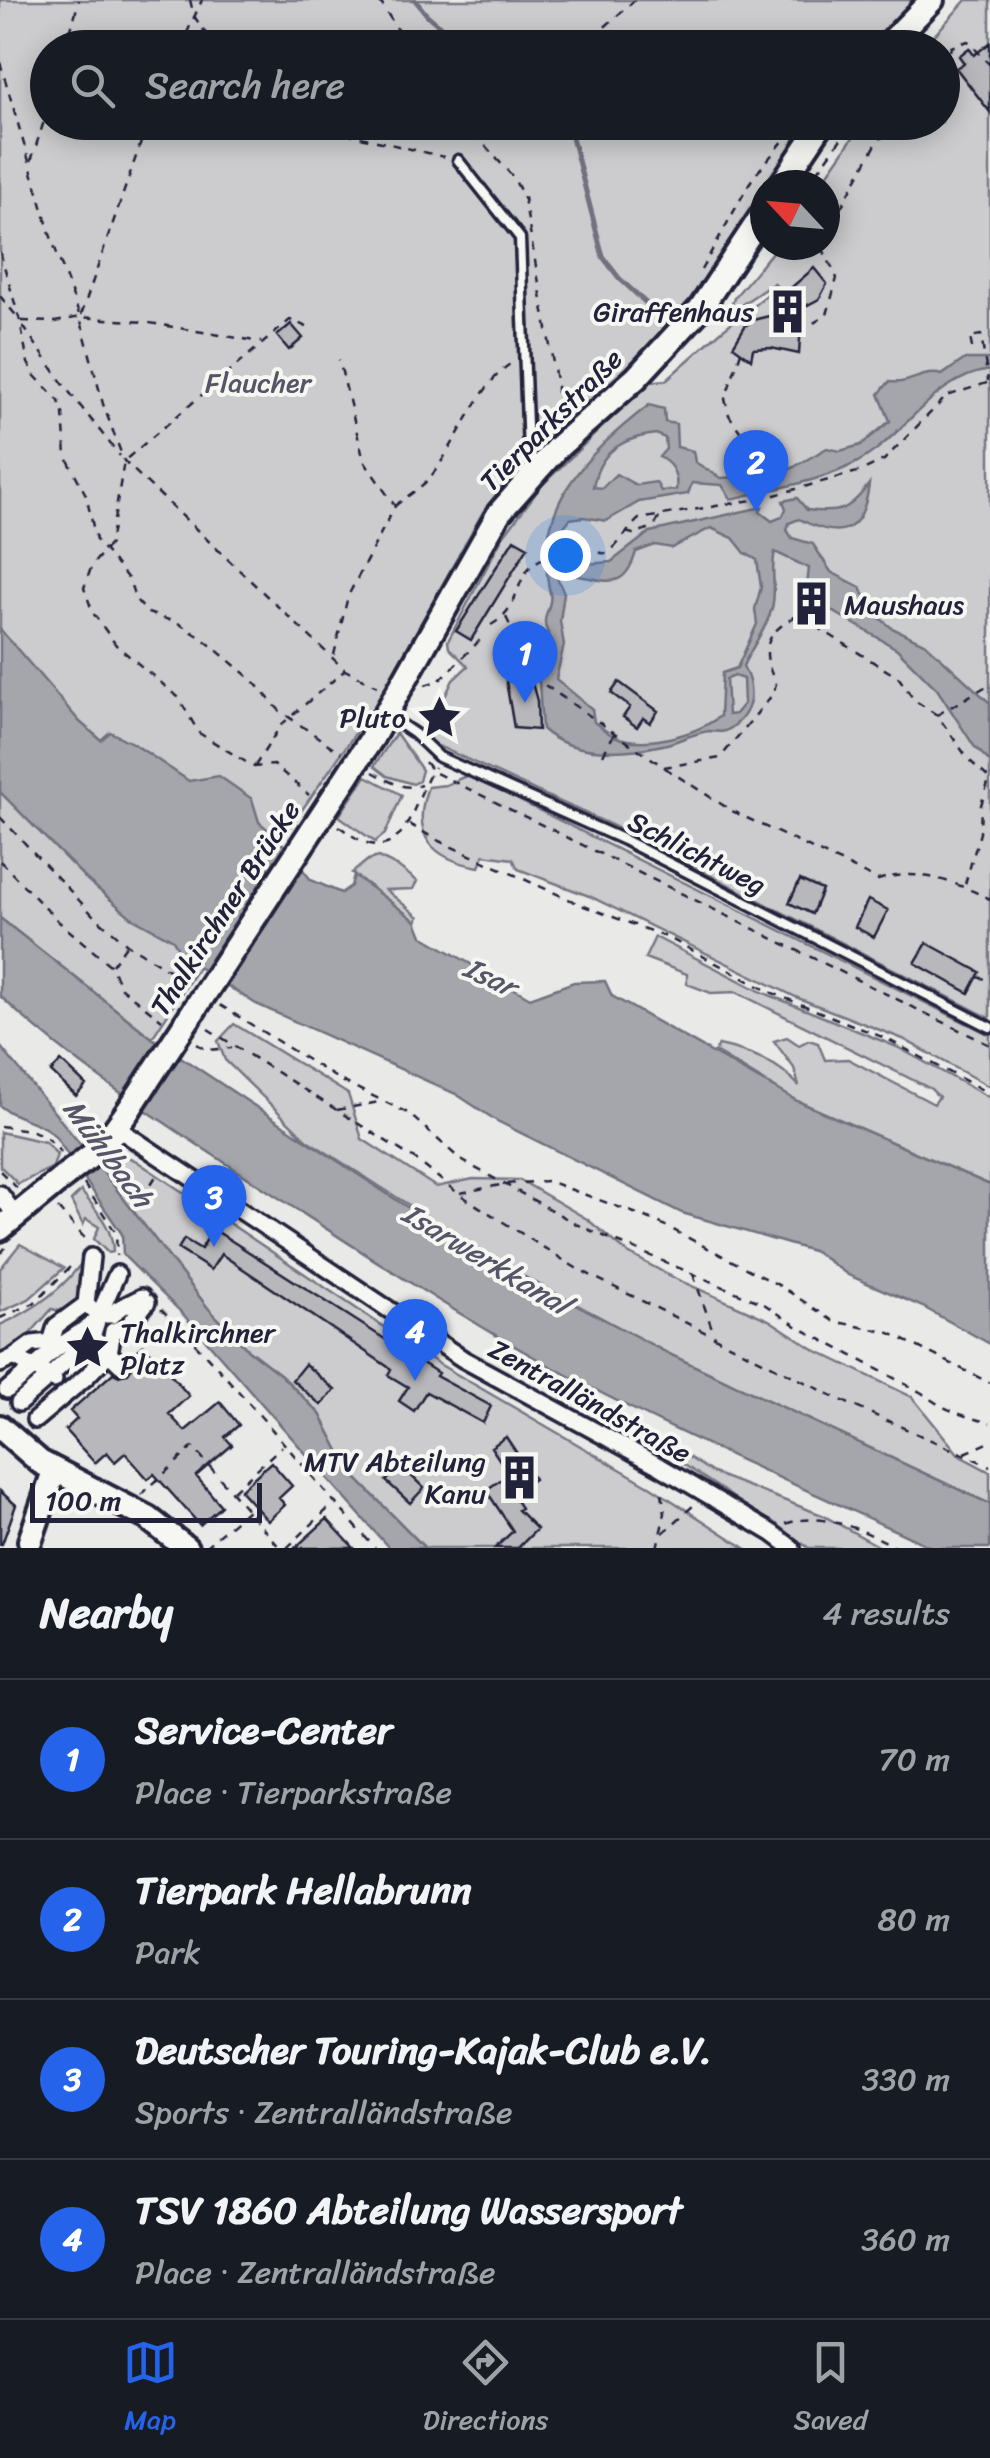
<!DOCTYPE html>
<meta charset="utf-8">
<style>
:root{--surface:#171b24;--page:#20242c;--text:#f1f3f6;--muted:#9ea1a6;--line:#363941;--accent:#2563eb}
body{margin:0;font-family:Sriracha,sans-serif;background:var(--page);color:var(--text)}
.compass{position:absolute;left:750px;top:170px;width:90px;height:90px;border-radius:50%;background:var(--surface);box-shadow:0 5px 25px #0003;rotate:296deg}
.scale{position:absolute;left:30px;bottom:25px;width:232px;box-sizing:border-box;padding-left:10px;border:5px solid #22223b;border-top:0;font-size:28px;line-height:35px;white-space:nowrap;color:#22223b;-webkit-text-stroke:8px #f6f6f2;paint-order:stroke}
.you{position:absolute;left:565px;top:555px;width:35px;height:35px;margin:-25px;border:8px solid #fff;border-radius:50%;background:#1a73e8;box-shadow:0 0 0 15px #1a73e833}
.badge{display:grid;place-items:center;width:65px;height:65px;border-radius:50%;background:var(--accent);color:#fff;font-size:32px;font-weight:700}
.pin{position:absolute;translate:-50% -82px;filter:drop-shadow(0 2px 5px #0008)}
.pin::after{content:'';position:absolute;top:52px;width:35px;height:30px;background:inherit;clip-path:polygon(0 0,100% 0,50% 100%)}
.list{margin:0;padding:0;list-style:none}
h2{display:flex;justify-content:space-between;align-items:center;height:130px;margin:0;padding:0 40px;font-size:42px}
h2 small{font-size:32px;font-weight:400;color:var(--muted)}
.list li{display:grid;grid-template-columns:65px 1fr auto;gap:30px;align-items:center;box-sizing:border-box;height:160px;padding:0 40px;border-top:2px solid var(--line)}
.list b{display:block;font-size:38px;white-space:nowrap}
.list p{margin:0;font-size:32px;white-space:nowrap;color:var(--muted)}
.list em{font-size:32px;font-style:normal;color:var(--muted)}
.icon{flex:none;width:55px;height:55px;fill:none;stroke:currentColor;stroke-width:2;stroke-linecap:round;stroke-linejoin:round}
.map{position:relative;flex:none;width:990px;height:1548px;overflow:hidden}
.search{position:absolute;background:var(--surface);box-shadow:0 5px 25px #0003;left:30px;right:30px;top:30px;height:110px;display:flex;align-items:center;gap:25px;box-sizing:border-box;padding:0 35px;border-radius:55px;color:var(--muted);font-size:38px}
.sheet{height:770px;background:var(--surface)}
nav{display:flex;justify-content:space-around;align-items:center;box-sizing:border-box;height:140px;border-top:2px solid var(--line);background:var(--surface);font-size:28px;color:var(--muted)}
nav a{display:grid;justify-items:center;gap:5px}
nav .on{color:var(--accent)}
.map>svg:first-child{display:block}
.green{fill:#ccccce;stroke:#777784;stroke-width:2.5}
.water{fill:#a5a5ac;stroke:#71717f;stroke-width:2.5;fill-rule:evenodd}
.pier{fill:#e9e9e7}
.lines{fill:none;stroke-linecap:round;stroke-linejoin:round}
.stream{stroke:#71717f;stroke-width:5}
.building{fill:#b8b8bc;stroke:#22223b;stroke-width:2.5}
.lane-casing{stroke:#22223b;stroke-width:15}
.street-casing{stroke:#22223b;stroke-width:22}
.secondary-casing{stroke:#22223b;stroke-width:30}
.path{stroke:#22223b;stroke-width:2.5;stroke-dasharray:8 8;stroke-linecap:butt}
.lane{stroke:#f6f6f2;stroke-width:8}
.street{stroke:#f6f6f2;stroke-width:15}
.secondary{stroke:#f6f6f2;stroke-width:22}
.secondary-bridge-casing{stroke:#22223b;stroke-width:30;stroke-linecap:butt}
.secondary-bridge{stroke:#f6f6f2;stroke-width:22}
.labels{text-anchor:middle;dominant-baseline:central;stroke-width:8;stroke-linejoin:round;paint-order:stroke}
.poi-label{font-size:28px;fill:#22223b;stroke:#f6f6f2;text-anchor:end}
.park-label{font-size:28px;fill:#555567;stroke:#f6f6f2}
.street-label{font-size:28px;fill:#22223b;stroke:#f6f6f2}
.water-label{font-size:30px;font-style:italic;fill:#565668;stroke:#f6f6f2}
</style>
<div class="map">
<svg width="990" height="1548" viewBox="0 0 990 1548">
<rect width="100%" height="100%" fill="#e9e9e7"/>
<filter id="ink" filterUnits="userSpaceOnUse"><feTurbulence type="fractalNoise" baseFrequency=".01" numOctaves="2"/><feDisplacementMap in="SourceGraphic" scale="20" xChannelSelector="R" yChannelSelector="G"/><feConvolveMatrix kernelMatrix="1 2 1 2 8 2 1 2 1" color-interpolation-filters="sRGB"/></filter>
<g filter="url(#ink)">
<path class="green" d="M 0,0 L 916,0 L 871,47 L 48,48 L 48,122 L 812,123 L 771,185 L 765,185 L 765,195 L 689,303 L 606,392 L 547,436 L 519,464 L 483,512 L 375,705 L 290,827 L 152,1038 L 0,918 Z
M 966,0 L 990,0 L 990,1018 L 611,825 L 429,742 L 423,733 L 430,723 L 440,721 L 442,715 L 439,709 L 453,680 L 468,666 L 449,648 L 448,641 L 502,538 L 542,485 L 649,382 L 666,380 L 721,331 L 777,287 L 774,283 L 729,313 L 734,298 L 778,245 L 825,245 L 825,185 L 820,185 L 863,123 L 942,122 L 942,48 L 924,47 Z
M 396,733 L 422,770 L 419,781 L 413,784 L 387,776 L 374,766 Z
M 468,775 L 990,1035 L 990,1087 L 903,1039 L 798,998 L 589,896 L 518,869 L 513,859 L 484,855 L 479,867 C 432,859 410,836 428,787 L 446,785 Z
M 366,776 L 402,795 L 385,834 L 375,842 L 339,816 Z
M 378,857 L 399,867 L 417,881 L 413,889 L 386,890 L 419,917 L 416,921 L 352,873 L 368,860 Z
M 655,937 L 762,992 L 897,1047 L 990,1098 L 990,1185 L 797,1101 L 715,1052 L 719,1045 C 751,1052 778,1062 799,1086 L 794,1068 L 774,1041 L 787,1037 L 799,1045 L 809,1040 L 818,1043 L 825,1060 L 848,1059 L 934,1104 L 939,1097 L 931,1089 L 736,992 L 711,993 L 687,984 L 687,974 L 645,958 Z
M 234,1024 L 348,1094 L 362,1139 L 436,1187 L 473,1179 L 520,1180 L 587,1219 L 628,1253 L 678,1280 L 769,1320 L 815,1350 L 912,1397 L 960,1456 L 990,1472 L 990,1504 L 669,1354 L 506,1267 L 307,1140 L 225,1060 L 218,1041 Z
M 0,1132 L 45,1142 L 57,1154 L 53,1167 L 18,1184 L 0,1166 Z
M 120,1154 L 135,1160 L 439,1364 L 651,1487 L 745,1548 L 425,1548 L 350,1472 L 320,1414 L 281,1375 L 247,1349 L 208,1308 L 103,1172 Z
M 81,1191 C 96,1210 113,1227 113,1252 L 108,1253 L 94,1239 L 99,1227 L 86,1219 L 83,1225 L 71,1201 Z
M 20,1244 L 64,1268 L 29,1299 L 0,1312 L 0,1269 Z
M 85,1258 L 81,1297 L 63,1312 L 52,1309 L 20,1345 L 0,1359 L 0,1325 C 34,1310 64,1289 85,1258 Z
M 676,1449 L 713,1473 L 822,1515 L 882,1548 L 809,1548 L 683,1464 Z"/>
<path class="water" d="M 965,359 L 990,359 L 990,370 C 930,378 904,440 852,465 C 815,483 771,489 731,499 L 722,485 L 692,483 L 688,494 L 639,502 L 606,521 L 584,517 L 570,519 L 563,528 L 559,566 L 611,562 L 650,532 L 762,507 L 760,512 L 772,521 L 782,517 L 786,509 L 783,501 L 797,498 L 807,510 C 840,514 849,511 869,484 C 863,533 842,541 799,519 L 789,523 L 787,530 L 792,538 L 813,544 L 831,572 L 860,587 L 875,614 L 892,628 L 926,644 L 990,703 L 990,762 L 974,746 L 937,689 L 897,649 L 824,606 L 807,585 L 809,568 L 775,552 C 770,570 777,589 772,608 C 766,630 752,646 743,666 C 755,689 754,712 731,728 C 723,734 718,731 709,731 C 693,733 678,742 663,745 C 626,753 572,757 542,729 L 538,665 L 554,645 C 551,639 545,630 545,623 C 544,613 553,604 550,593 C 531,508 586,454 649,405 L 664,409 L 665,422 L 676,424 L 677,447 L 693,451 L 695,462 L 721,478 L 750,476 L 768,482 L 827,448 L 840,451 L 861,445 L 890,421 L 879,394 L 889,382 C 911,385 924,369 942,375 ZM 656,434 L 665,438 L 666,449 L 659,457 C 673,464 678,475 676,490 L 661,491 L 656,482 L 636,485 L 616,474 L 602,488 L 593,487 C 599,451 623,438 656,434 ZM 711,528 L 733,538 L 745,553 L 757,560 L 761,587 L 755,609 L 757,624 L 737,668 L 722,673 L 720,716 C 696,735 643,749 614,736 C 607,733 600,726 594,722 L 592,709 L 556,679 L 564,645 L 560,621 L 564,593 L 557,577 C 593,568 621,604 636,552 L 655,545 L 672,548 ZM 734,676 L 743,679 L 744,703 L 735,714 L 728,715 L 726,679 Z
M 0,629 L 80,722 L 101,740 L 110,732 L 134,744 L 189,781 L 219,776 L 252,799 L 259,822 L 278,838 L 311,880 L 341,893 L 351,886 L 354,875 L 416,921 L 422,936 L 530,998 L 574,982 L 605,981 L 612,996 L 797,1101 L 990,1185 L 990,1344 L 923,1307 L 848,1275 L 816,1252 L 682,1213 L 497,1121 L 456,1094 L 256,1004 L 190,962 L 181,954 L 173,940 L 131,917 L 86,879 L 0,792 Z
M 0,918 L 152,1038 L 413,1211 L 506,1267 L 669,1354 L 990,1504 L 990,1548 L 933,1548 C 794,1483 651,1424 518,1348 C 431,1298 347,1242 262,1187 C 171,1127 80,1071 0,996 Z
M 0,1046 L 103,1172 L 208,1308 L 247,1349 L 281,1375 L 320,1414 L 350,1472 L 425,1548 L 389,1548 L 181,1312 L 123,1255 L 122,1234 L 55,1136 C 40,1120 17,1120 0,1106 Z"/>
<path class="pier" d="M 287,841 L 306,865 L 224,989 L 200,974 Z"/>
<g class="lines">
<path class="stream" d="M 415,0 L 427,15 L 465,48
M 568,122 L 603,257 L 619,278 L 663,319"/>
</g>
<path class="building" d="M 990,43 L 990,112 L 956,68 L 964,63 L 959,56 L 969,48 L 974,55 Z
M 814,268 L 827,284 L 819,299 L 802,308 L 799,354 L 771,348 L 753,349 L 751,359 L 733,346 L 745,326 L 753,320 L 773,315 L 771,305 Z
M 291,324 L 303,338 L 289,350 L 277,336 Z
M 514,539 L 528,547 L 471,640 L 456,631 Z
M 529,672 L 537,701 L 538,730 L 514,728 L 506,681 Z
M 619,682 L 658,711 L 650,723 L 643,718 L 637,727 L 623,717 L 630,707 L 611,693 Z
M 800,880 L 822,890 L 812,914 L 789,903 Z
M 868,900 L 888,910 L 874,937 L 855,927 Z
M 927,943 L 980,972 L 969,993 L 915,963 Z
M 61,1061 L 86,1085 L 76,1096 L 51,1072 Z
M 213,1229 L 438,1373 L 436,1376 L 491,1406 L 483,1423 L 426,1392 L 414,1411 L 399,1401 L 408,1387 L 388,1375 L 391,1369 L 325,1324 L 221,1254 L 211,1270 L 178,1249 L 184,1239 L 201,1249 Z
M 144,1345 L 161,1363 L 171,1367 L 171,1375 L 189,1396 L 169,1414 L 185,1431 L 220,1402 L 239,1425 L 225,1437 L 232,1445 L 196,1476 L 221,1506 L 200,1525 L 154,1474 L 148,1479 L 125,1453 L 115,1462 L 107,1452 L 95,1463 L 65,1430 L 77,1419 L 70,1411 L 113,1373 L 119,1376 L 128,1373 L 132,1367 L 129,1358 Z
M 305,1364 L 335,1390 L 321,1405 L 292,1380 Z
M 506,1437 L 534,1479 L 512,1494 L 521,1508 L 518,1510 L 537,1529 L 518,1548 L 495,1548 L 513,1531 L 486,1490 L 509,1474 L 491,1447 Z
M 271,1462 L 292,1486 L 279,1498 L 285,1505 L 268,1521 L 240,1490 Z
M 401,1466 L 424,1488 L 410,1503 L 386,1481 Z
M 0,1491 L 16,1505 L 2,1544 L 0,1544 Z
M 327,1519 L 354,1548 L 295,1548 Z"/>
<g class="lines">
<defs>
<path id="lane" d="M 458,160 L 520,238 L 528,452 L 534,466
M 387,715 L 415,734 L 439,757 L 624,840 L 990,1027"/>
<path id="street" d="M 117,1128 L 463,1359 L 661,1467 L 772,1533 L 792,1548
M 0,1194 L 16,1216
M 91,1257 L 86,1304 L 99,1315 L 92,1337 L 121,1365
M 117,1274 L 99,1315 L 113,1315 L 118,1309 L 142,1297
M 14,1357 L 32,1344 L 51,1342 L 56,1326 L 86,1304
M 0,1364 L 14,1357 L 50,1376 L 92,1337
M 7,1390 L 57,1348 L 97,1321
M 19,1403 L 50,1376 L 54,1380
M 35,1420 L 86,1377 L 109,1353 L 113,1331 L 128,1326 L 147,1302"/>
<path id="secondary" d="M 885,48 L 932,0
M 781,185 L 823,122
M 372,738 L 499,513 L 556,449 L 636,378 L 700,309 L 765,211
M 102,1147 L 128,1111
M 0,1229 L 66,1175
M 0,1427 L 40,1462 L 148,1518 L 186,1548
M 30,1541 L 54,1471"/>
</defs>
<use href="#lane" class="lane-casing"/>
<use href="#street" class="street-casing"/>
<use href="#secondary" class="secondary-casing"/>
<path class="path" d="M 190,0 L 194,16 L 216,48
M 379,0 L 409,48
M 515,35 L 532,48
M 66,48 L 79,0
M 180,48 L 202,0
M 581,48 L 635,0
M 859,48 L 866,41
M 0,62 L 51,237 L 80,317 L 103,404 L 124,461 L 345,670 L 377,686
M 942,82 L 951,47 L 968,41 L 990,65
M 315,122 L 340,132 L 444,157
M 464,122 L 513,177 L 524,198 L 557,386 L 557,422
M 31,161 L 48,109
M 808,185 L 853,122
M 825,236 L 879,139 L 911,122
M 0,252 L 20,321 L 28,363 L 35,376 L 59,401 L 63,413 L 66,456 L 86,495 L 96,540 L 129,580 L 136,600 L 148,613 L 178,623 L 202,638 L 251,679 L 280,711 L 341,753
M 701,270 L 752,179 L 798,123
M 0,296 L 19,319
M 81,315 L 148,122
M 22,321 L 55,322 L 80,317 L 144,322 L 261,342
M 23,326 L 66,388 L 120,456
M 307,327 L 290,320 L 124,461 L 110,544 L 92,565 L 84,588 L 93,613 L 116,645 L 178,697 L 199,733 L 254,767 L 274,765 L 309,795
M 800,331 L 827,315 L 837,278 L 821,245
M 972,348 L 970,337 L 981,335 L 988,381
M 741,352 L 725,399 L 729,415 L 750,446 L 764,497
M 395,506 C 407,496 423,487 432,475 C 455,446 482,380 512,363
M 626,532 L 633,534 L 654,527 L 660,516
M 506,617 L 536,679 L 664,767 L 720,758 L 773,694 L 776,684 C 760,650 764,633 798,615 L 899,678 L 914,700 L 937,715 L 969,760 L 990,779
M 491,625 C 522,608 514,576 536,562 C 547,555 570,551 583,550 C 590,549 599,554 606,553 C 615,551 629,527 639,519 L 764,498 L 861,471 L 884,460 L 947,396 L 990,382
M 334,655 L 348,596 L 395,506 L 364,461 L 339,360
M 425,685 L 440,680 L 481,639
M 937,715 L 990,684
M 603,755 L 614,734
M 425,762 L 432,771 L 990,1045
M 255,766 L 281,725 L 344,671
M 665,768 L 732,811 L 878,880 C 917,867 955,882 990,899
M 373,772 C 389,781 403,791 421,785
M 0,817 L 93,915 L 127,944 L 189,983
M 409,824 L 439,841 L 584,906 L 669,938 L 768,991 L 887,1039 L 990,1094
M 339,826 C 404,878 407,813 434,767
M 0,861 L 58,921 L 111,966 L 121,988 L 162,1020
M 965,884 L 980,833 L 981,805 L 989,780
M 112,965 L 127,944
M 977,977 L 990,980
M 220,1005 L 338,1079 L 408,1113 L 461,1160 L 580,1226 L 764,1304 L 798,1327 L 922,1393 C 943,1410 964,1416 990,1423
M 208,1029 L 416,1160 L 459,1194 L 576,1268 L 847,1403 L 990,1466
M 197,1044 L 207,1050 L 232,1048
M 337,1110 L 379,1102
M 0,1126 C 31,1131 40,1127 61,1153
M 0,1171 L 18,1189
M 84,1184 L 116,1233 L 117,1256
M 151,1184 L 158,1173
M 460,1193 L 505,1184 L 548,1181 L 656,1221 L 782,1287 L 833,1321 L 890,1333 L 990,1383
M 58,1208 L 89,1243
M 0,1254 L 6,1247
M 693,1274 L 715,1337
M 161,1309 C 237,1384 303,1468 375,1548
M 0,1318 L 34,1303 L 74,1263
M 163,1331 L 172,1322
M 965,1453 L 990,1442
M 233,1491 L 282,1446
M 141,1495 L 193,1447 L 280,1548
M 786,1524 C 822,1510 865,1531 898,1548
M 663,1533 L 694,1505
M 205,1547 L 248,1510
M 287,1548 L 333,1504
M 657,1548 L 665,1513 L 661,1486"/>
<use href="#lane" class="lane"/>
<use href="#street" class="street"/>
<use href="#secondary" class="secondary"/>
<defs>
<path id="secondary-bridge" d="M 128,1111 L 372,738
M 66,1175 L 102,1147"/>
</defs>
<use href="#secondary-bridge" class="secondary-bridge-casing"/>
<use href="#secondary-bridge" class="secondary-bridge"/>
</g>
</g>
<defs>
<symbol id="building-bare" viewBox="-9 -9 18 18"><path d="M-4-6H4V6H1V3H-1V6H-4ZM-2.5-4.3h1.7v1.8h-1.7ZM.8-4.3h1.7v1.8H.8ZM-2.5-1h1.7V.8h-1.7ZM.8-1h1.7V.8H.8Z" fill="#22223b" stroke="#f6f6f2" stroke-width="2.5" paint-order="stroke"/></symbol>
<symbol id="sight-bare" viewBox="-9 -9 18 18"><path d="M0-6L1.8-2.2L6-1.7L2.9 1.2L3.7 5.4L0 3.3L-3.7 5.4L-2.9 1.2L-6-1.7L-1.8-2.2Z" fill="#22223b" stroke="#f6f6f2" stroke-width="2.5" paint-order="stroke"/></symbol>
</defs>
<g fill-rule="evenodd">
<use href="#building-bare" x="756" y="280" width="63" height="63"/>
<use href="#building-bare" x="780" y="572" width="63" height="63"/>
<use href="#sight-bare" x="408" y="686" width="63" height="63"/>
<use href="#sight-bare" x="56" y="1316" width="63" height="63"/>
<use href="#building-bare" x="488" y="1446" width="63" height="63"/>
</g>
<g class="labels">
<g class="poi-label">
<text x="754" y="311">Giraffenhaus</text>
<text x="844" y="604" text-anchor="start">Maushaus</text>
<text x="406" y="717">Pluto</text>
<text x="120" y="1332" text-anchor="start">Thalkirchner<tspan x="120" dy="32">Platz</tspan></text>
<text x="486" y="1461">MTV Abteilung<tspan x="486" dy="32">Kanu</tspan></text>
</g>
<g class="park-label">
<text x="258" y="382">Flaucher</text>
</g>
<g class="street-label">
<text transform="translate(551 420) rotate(-45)">Tierparkstraße</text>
<text transform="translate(697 853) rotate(27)">Schlichtweg</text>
<text transform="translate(225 908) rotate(-57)">Thalkirchner Brücke</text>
<text transform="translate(590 1401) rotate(29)">Zentralländstraße</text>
</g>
<g class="water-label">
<text transform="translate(490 977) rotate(25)">Isar</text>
<text transform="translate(108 1153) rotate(53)">Mühlbach</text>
<text transform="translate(486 1259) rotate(31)">Isarwerkkanal</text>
</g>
</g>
</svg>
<svg class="compass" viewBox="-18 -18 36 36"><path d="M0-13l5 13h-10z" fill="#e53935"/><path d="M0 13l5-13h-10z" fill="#9ea1a6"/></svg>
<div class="scale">100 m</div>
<div class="you"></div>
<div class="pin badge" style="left:525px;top:703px">1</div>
<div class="pin badge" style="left:756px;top:512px">2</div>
<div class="pin badge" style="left:214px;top:1247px">3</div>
<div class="pin badge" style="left:415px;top:1381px">4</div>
<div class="search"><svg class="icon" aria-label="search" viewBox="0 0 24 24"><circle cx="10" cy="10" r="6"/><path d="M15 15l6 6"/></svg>Search here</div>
</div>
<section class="sheet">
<h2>Nearby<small>4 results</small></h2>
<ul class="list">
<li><span class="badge">1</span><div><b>Service-Center</b><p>Place · Tierparkstraße</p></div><em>70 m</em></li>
<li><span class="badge">2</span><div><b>Tierpark Hellabrunn</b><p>Park</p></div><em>80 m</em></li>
<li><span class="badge">3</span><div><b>Deutscher Touring-Kajak-Club e.V.</b><p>Sports · Zentralländstraße</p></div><em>330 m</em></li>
<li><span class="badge">4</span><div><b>TSV 1860 Abteilung Wassersport</b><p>Place · Zentralländstraße</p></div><em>360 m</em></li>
</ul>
</section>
<nav>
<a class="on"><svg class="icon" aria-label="map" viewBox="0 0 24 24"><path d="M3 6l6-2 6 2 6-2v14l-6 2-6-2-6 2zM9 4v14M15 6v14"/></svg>Map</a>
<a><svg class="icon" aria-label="directions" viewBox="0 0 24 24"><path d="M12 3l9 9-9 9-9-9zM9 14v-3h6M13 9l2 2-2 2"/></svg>Directions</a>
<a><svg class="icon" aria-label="saved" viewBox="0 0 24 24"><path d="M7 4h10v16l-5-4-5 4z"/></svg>Saved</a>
</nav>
